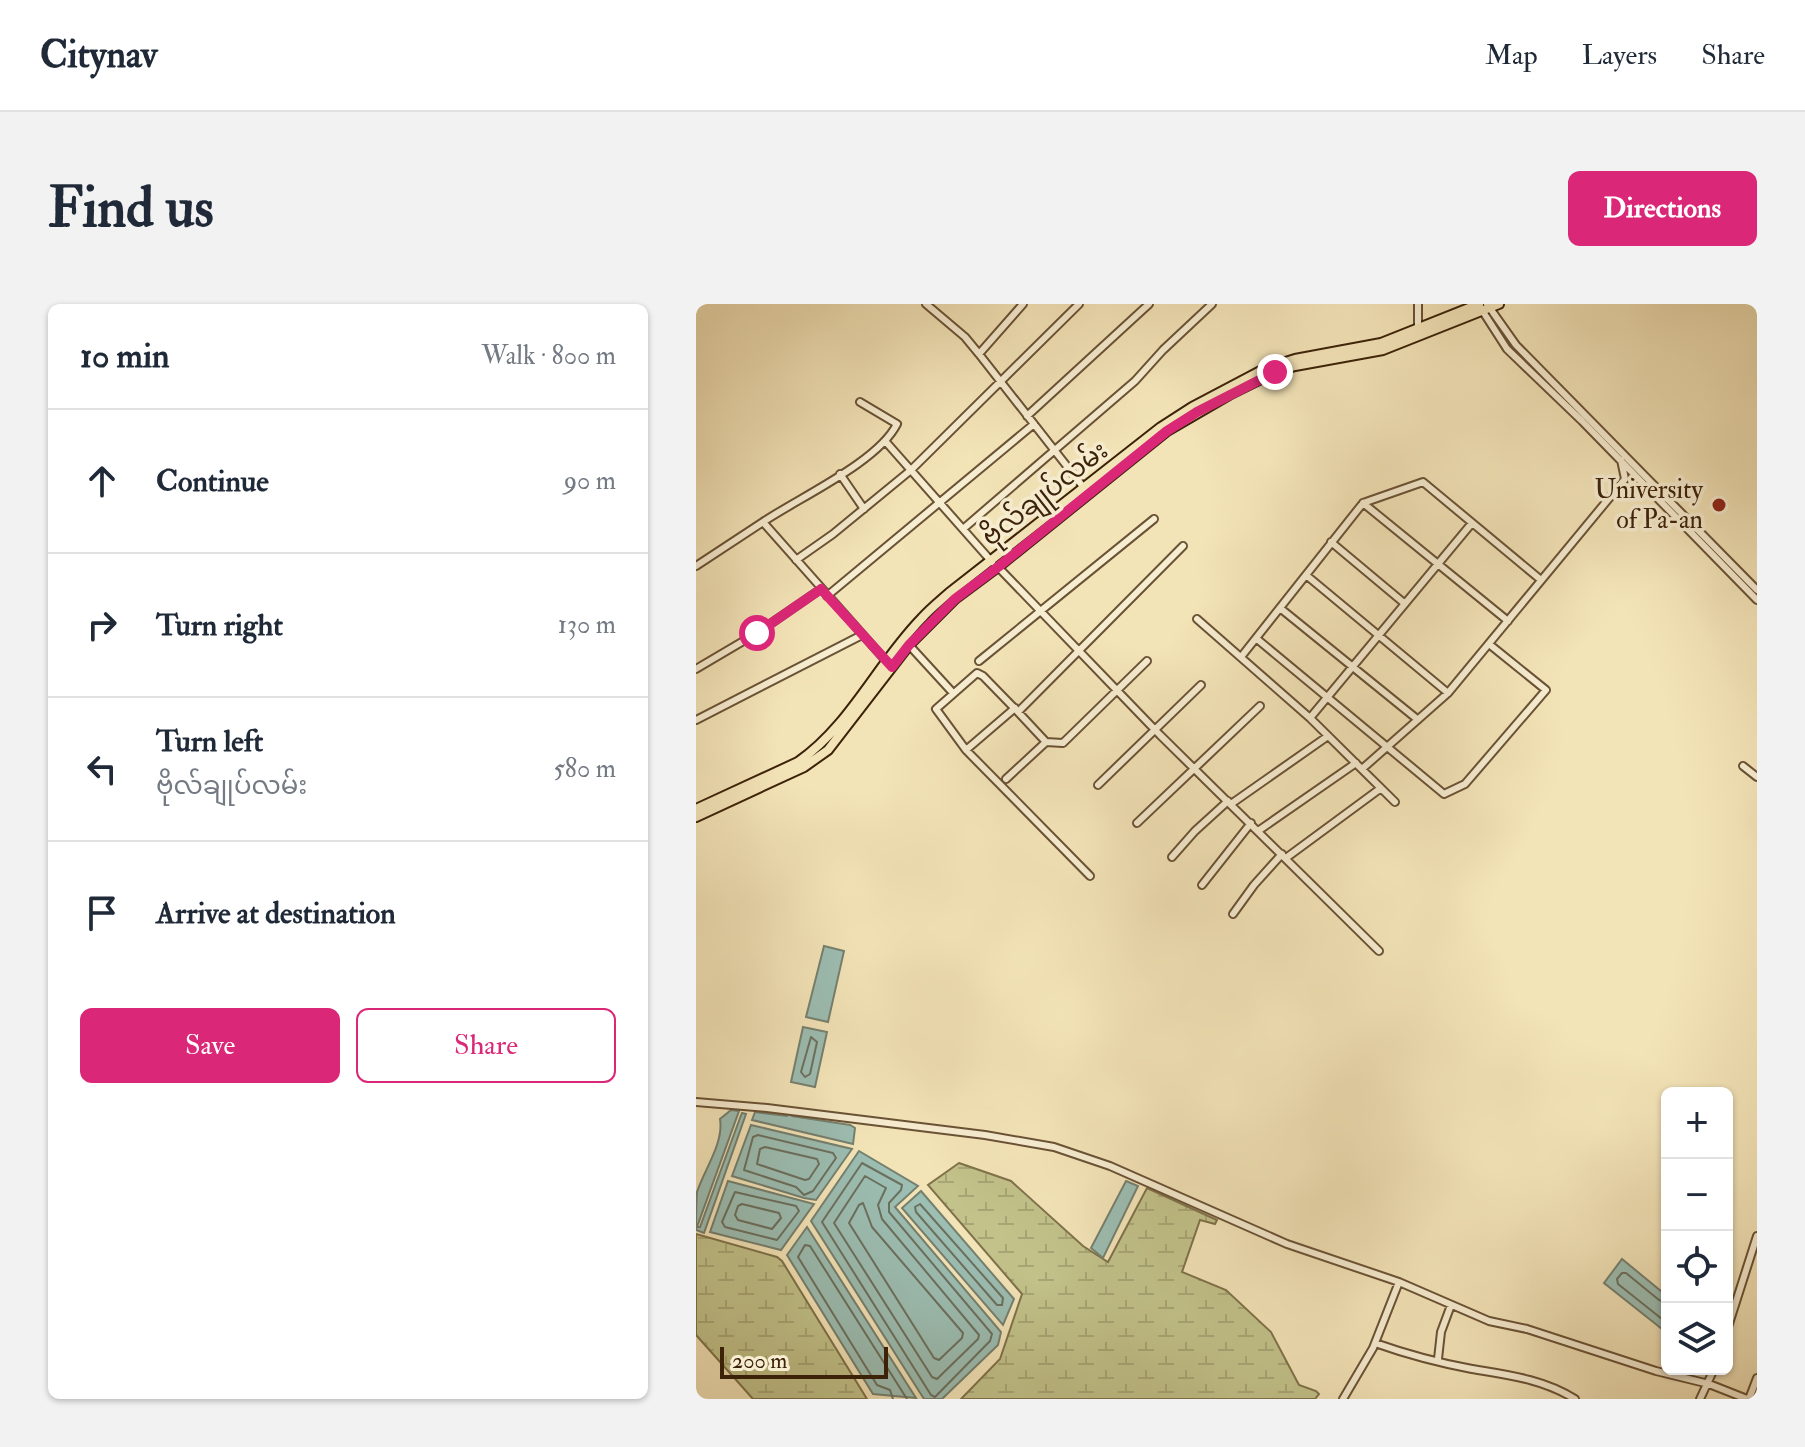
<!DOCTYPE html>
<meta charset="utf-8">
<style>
:root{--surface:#fff;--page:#f2f2f3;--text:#1f2937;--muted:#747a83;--line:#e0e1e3;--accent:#db2777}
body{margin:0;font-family:"IM FELL Double Pica","Noto Sans Myanmar",serif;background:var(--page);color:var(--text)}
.controls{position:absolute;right:24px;bottom:24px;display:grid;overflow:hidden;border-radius:12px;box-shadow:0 2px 6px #0004}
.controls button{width:72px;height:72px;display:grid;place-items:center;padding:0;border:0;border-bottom:2px solid var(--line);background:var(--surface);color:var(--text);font:40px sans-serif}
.scale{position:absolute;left:24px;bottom:20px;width:168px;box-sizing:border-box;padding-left:8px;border:4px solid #3c2209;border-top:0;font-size:22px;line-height:28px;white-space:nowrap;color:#3c2209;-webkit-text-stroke:6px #f7edd1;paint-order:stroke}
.stop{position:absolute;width:24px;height:24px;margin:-18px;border:6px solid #db2777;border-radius:50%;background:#fff}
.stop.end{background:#db2777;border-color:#fff;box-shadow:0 2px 8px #0008}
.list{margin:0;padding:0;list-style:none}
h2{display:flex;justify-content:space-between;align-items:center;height:104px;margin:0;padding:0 32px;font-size:34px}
h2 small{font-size:26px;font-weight:400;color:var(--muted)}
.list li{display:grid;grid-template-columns:52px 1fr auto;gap:24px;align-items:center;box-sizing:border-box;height:144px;padding:0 32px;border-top:2px solid var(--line)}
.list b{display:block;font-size:30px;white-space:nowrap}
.list p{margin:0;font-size:26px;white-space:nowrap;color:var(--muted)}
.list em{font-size:26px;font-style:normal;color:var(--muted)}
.actions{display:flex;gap:16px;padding:24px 32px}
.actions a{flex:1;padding:18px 0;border:2px solid var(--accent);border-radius:12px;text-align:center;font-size:28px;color:var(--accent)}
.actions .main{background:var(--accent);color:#fff}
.icon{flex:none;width:44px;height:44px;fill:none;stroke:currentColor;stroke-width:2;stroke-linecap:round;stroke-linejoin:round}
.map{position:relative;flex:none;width:1061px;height:1095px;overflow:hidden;border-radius:12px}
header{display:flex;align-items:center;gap:48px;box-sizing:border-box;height:112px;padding:0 40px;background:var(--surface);border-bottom:2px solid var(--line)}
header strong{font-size:38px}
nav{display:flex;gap:44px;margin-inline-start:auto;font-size:28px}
.intro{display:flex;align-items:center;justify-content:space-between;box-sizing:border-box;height:192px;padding:0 48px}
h1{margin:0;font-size:56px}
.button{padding:20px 36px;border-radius:12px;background:var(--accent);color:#fff;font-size:28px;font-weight:700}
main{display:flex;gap:48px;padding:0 48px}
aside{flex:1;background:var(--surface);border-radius:12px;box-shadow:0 2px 6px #0004}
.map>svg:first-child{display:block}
.wetland{fill:url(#wetland-marsh);stroke:#7f724a;stroke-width:2}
.water{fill:#9cbeb3;stroke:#76806f;stroke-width:2}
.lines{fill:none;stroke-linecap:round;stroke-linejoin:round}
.shore{stroke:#6c705e;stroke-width:2}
.minor-casing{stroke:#6a5235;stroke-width:10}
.major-casing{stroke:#3c2209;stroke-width:12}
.minor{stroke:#f7edd1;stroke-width:6}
.major{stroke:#f3e4b8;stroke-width:8}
.route{stroke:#db2777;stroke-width:10}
.poi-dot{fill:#8f2418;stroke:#f7edd1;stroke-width:3}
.labels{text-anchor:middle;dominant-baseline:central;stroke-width:7;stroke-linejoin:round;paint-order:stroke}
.poi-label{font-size:26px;fill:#3c2209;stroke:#f7edd1;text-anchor:end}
.street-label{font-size:26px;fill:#3c2209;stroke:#f7edd1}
</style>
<header>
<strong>Citynav</strong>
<nav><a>Map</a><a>Layers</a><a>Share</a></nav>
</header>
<div class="intro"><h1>Find us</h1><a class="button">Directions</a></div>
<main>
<aside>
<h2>10 min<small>Walk · 800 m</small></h2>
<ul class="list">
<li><svg class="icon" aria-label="ahead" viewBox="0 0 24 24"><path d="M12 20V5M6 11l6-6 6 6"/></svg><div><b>Continue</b></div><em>90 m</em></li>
<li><svg class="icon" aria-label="right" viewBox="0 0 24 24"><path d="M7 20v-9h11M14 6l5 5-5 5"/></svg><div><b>Turn right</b></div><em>130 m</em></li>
<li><svg class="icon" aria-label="left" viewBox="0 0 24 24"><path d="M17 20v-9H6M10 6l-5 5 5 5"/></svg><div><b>Turn left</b><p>ဗိုလ်ချုပ်လမ်း</p></div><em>580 m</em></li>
<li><svg class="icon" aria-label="arrive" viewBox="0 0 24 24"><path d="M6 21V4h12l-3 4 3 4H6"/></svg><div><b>Arrive at destination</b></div></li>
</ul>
<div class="actions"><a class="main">Save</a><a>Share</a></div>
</aside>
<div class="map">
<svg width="1061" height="1095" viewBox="0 0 1061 1095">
<defs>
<pattern id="wetland-marsh" width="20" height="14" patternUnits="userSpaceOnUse" patternTransform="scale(2)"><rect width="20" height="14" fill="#c2c28a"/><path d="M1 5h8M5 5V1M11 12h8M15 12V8" fill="none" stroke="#a8a676"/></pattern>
</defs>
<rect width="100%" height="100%" fill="#f3e4b8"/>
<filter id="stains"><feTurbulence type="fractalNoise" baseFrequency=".0025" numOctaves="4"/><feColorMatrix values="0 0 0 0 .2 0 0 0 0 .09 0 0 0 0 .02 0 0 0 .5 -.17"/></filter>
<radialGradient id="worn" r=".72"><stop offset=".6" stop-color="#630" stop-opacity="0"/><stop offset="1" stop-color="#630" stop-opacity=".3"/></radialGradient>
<path class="wetland" d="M 263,859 L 315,877 L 387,942 L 412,958 L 451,884 L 521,916 L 519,920 L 504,916 L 486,968 L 530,986 L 575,1028 L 603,1081 L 620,1087 L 623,1090 L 619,1095 L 265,1095 L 304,1055 L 326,990 L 232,881 Z
M 0,930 L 81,953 L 86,957 L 171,1095 L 57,1095 L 0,1031 Z"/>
<path class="water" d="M 128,642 L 148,647 L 132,718 L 110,713 Z
M 107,723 L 131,728 L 119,783 L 95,778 Z
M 35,806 L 43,807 L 1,923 L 4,923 L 44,814 L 46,809 L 50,810 L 8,929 L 0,926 C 0,914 0,900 1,888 C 8,866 28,839 24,815 Z
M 59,808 L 91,812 L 93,809 L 96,812 L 154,821 L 159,824 L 157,840 L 56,816 Z
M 55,821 L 156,845 L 120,896 L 108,894 L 36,872 Z
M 163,847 L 222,882 L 199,903 L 305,1028 L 302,1041 L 246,1095 L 228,1095 L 115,917 Z
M 32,877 L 118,900 L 85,946 L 14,928 Z
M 430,877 L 442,882 L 407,954 L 395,944 Z
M 225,887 L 318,995 L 307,1021 L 206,904 Z
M 111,923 L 220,1094 L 177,1090 L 91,951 Z
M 926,955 L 971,992 L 971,1029 L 908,979 Z"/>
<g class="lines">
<path class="shore" d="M 115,733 L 121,738 L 114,770 L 109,773 L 105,768 Z
M 62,831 L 137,849 L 140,854 L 117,887 L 108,891 L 100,883 L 48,866 L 57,833 Z
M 69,843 L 121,855 L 123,860 L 113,875 L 109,876 L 61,860 L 64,845 Z
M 166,859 L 206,881 L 205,886 L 193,899 L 193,908 L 296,1030 L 294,1037 L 239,1093 L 235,1091 L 126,918 Z
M 169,872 L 190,884 L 182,901 L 186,915 L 283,1031 L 282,1035 L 241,1075 L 236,1073 L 138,919 Z
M 39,888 L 100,902 L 103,907 L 81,936 L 29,923 L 26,918 Z
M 167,899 L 176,923 L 267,1029 L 266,1034 L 243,1056 L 238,1054 L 153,919 L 163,901 Z
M 46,900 L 83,909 L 85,914 L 76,925 L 42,916 L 39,911 L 42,902 Z
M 224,900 L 307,994 L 306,1001 L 301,1001 L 220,908 L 219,903 Z
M 971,998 L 963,996 L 930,969 L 926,969 L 921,975 L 922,980 L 971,1019
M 197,1095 L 194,1086 L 181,1081 L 102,953 L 109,941 L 114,942 L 211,1095"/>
<defs>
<path id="minor" d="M 230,0 L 269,33 L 283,50
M 327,0 L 283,50 L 388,184
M 722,0 L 722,25
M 791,0 L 820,41 L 1061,286
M 784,3 L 811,45 L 886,117 L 1061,296
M 331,112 L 453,0
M 190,138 L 296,258
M 144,170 L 168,205
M 667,199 L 812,317
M 67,218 C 104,193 182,158 201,120 L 164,98
M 267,225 L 439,77 L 467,46 L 516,0
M 635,238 L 708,299
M 100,256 L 137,230 L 215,166 L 383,0
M 0,262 L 67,218 L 191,358
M 302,263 L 464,431 L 683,647
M 610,271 L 752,389
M 131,292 L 338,120
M 584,304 L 721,415
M 501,315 L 614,414 L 699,498
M 561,335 L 748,490 L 769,480 L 850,386 L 793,340
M 213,341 L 257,389
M 545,353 L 667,199 L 727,178 L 845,276
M 283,357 L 458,215
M 0,365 L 61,329 L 125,285
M 322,408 L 350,438 L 367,439 L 451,357
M 614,414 L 776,219
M 0,416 L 166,331
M 270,446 L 319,404
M 1047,462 L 1061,473
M 666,465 L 752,389 L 929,175 L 925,156
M 310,475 L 350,438
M 402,481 L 505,381
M 535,500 L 632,432
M 441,519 L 564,402
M 562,527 L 660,459
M 476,553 L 499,527 L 532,497
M 590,554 L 685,484
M 394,572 L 270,446 L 240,405 L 281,369 L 287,372 L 322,408 L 487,242
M 506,581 L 555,519
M 537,610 L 558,581 L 586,550
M 0,798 L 71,804 L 289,831 L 358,843 L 414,862 L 591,940 L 703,978 L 793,1017 L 831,1025 L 960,1067 L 1013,1080 L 1051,1095
M 1031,1026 L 1061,932
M 679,1039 C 710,1050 744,1059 776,1065 C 812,1071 847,1075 879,1095
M 742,1055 L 745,1028 L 755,1001
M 647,1095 L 677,1044 L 703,978
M 1004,1095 L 1018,1065
M 1053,1095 L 1061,1074"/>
<path id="major" d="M 0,505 L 102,458 C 155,421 181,360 226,314 C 234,305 244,297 253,289 L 465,123 L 496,103 L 570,64 L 599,55 L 685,39 L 783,0
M 0,513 L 108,463 L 132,446 L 213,341 L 259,295 L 302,263 L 471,127 L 533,91 L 579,68 L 599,62 L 687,46 L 803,0"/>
</defs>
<use href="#minor" class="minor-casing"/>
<use href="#major" class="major-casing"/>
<use href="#minor" class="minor"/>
<use href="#major" class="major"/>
</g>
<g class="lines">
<path class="route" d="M 61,329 L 125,285 L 196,363 L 213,341 L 259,295 L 302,263 L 471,127 L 501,108 L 579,68"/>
</g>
<circle class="poi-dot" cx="1023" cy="201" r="8"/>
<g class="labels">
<g class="poi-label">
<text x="1007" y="186">University<tspan x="1007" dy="30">of Pa-an</tspan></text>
</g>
<g class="street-label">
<text transform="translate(349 190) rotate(-38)">ဗိုလ်ချုပ်လမ်း</text>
</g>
</g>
<rect width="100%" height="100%" filter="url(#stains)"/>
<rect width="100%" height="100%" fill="url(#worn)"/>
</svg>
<div class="controls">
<button>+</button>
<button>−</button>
<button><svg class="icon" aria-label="locate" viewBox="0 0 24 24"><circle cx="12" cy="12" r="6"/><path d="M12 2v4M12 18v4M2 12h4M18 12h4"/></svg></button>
<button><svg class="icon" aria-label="layers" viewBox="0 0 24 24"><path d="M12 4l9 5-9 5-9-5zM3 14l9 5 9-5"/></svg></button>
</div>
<div class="scale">200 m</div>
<div class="stop" style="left:61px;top:329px"></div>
<div class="stop end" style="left:579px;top:68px"></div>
</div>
</main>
